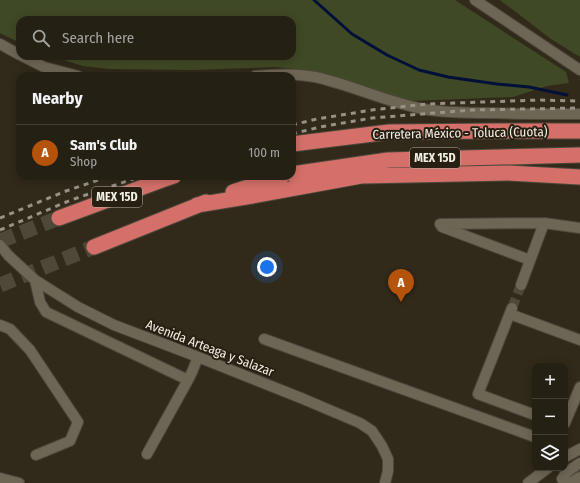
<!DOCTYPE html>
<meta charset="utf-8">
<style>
:root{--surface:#252014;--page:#2d281d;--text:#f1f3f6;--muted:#a3a3a0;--line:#423e34;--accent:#b45309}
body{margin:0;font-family:"Fira Sans Condensed",sans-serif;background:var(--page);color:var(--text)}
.controls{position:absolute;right:12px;bottom:12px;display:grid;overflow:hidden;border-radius:8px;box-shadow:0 2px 10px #0003}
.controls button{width:36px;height:36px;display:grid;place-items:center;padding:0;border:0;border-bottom:1px solid var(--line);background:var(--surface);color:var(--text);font:20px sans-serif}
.you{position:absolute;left:267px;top:267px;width:14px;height:14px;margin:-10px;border:3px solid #fff;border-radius:50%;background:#1a73e8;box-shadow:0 0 0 6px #1a73e833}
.badge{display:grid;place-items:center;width:26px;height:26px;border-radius:50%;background:var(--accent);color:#fff;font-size:13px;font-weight:700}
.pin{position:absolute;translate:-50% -33px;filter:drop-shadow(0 1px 2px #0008)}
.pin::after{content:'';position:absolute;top:21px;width:14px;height:12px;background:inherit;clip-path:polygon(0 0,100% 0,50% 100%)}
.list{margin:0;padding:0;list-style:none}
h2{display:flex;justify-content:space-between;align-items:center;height:52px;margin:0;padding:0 16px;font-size:17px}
h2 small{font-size:13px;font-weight:400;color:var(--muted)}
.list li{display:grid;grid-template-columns:26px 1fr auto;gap:12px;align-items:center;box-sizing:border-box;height:56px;padding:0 16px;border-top:1px solid var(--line)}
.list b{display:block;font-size:15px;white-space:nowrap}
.list p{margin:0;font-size:13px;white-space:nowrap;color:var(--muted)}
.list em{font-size:13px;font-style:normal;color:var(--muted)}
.icon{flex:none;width:22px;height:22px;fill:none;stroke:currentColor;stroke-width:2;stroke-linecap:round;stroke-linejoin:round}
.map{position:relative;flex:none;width:580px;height:483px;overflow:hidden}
.search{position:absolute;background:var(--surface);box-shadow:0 2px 10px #0003;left:16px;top:16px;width:280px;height:44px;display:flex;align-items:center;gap:10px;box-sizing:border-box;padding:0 14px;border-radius:12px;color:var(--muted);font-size:15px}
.panel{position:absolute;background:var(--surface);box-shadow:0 2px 10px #0003;left:16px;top:72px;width:280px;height:108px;border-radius:12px}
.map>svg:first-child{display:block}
.green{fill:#404925}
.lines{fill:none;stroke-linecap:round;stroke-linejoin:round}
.stream{stroke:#001038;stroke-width:3}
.minor-tunnel{stroke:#4e4839;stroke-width:10;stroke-dasharray:10 5;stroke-linecap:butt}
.highway-tunnel{stroke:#4e4839;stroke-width:15;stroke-dasharray:15 8;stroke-linecap:butt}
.minor-casing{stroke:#4d483b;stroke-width:12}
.highway-casing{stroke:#4d483b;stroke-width:17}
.minor{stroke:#6e6655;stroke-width:10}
.highway{stroke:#d47069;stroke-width:15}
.rail{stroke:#979285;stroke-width:3;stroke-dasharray:5 5;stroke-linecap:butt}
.labels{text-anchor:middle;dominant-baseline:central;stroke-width:4;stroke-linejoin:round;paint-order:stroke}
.shield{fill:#272012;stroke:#b6b1a6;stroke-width:1}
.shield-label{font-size:12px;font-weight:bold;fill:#f3efe5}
.street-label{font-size:13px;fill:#f3efe5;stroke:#272012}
</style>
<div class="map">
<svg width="580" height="483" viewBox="0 0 580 483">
<rect width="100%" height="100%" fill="#312a1b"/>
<path class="green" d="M 0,0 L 455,0 L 566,72 L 569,83 L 547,86 L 513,97 L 409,101 L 368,88 L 328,75 L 312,71 L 276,67 L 192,70 L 110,69 L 83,66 L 51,56 L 292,56 L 292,20 L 20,20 L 20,43 L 0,33 Z
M 500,0 L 580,0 L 580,57 L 551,39 Z"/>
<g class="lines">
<path class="stream" d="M 314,0 L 352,34 L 387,55 L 419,70 L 448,77 L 497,84 L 529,87 L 567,95"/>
<path class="minor-tunnel" d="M 512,308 L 521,285"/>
<path class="highway-tunnel" d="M 0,241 L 59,218
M 0,285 L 94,247"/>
<defs>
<path id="minor" d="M 475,0 L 580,70
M 0,44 L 20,55
M 22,56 L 44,67 L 78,76
M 255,76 C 275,74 295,73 315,77 C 352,85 386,102 423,109 C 446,113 469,113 492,113 C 521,114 551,114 580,114
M 544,223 L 580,228
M 0,245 L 8,255 L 35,280 L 78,307 L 114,325 L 198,357 L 301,398 L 360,423 L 372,431 L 382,446 L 388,459 L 388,471 L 385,483
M 35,280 L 40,302 L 46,312 L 188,380 L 192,372 L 198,357
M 521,285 L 544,223 L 440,224 L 442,227 L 530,260
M 512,308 L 478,394 L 535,415
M 510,314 L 580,340
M 0,325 L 10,329 L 30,350 L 78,422 L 70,441 L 36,455
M 264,339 L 535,437
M 565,423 L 580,387
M 147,454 L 188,380
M 565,457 L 580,449
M 0,478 L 19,483
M 528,483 L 548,468
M 565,483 L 562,479 C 566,471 573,468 580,463
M 570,483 L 580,477"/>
<path id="highway" d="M 292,144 L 389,132 L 495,131 L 580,131
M 292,174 L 388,160 L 580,155
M 233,192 L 282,176
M 197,205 L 252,196 L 361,176 L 508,173 L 580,177
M 59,218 L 162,180 L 174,176
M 94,247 L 206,202"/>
</defs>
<use href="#minor" class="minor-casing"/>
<use href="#highway" class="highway-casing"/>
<use href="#minor" class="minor"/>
<use href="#highway" class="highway"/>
<path class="rail" d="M 292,125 L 317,119 L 372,110 L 427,104 L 539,100 L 580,101
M 292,134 L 320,127 L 372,118 L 472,110 L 580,108
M 0,218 L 66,191 L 110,176
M 0,230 L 71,200 L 142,176"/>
</g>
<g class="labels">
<g class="shield">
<rect x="410" y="148" width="50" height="20" rx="3"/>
<rect x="92" y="187" width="50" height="20" rx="3"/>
</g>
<g class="shield-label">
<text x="435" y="158">MEX 15D</text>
<text x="117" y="197">MEX 15D</text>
</g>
<g class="street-label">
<text transform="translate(460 133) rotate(-1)">Carretera México - Toluca (Cuota)</text>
<text transform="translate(210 348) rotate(21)">Avenida Arteaga y Salazar</text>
</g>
</g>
</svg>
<div class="controls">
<button>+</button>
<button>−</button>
<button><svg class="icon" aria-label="layers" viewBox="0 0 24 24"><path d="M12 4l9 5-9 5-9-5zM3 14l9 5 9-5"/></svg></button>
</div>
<div class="you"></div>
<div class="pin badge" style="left:401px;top:302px">A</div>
<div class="search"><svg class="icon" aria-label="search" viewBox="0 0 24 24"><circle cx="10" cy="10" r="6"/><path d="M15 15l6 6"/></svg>Search here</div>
<section class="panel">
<h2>Nearby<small></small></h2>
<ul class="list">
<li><span class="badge">A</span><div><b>Sam's Club</b><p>Shop</p></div><em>100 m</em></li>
</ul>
</section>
</div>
